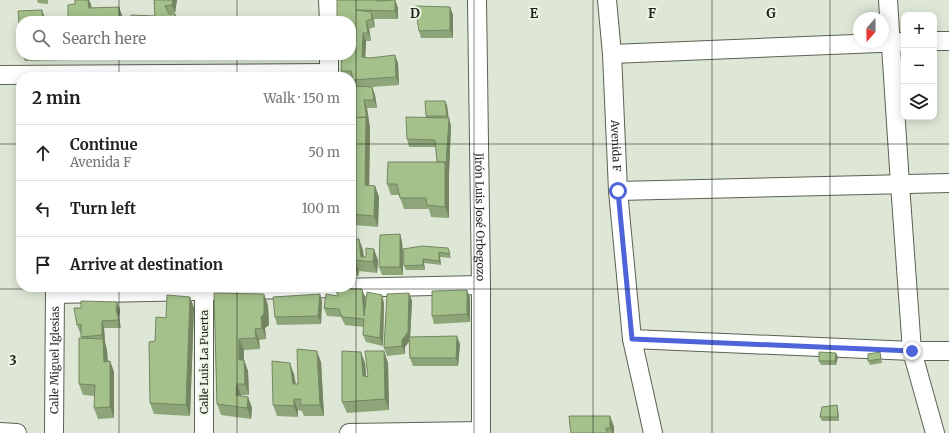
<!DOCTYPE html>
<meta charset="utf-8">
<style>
:root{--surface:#fff;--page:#f6f6f6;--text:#202124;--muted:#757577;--line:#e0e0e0}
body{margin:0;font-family:Merriweather,serif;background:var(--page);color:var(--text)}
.controls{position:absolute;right:12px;top:12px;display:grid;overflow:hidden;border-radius:8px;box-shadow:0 2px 10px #0003}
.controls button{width:36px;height:36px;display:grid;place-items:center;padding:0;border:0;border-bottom:1px solid var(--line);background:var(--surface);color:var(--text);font:20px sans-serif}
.compass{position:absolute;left:853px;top:12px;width:36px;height:36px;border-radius:50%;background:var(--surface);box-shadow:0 2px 10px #0003;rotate:200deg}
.stop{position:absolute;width:12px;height:12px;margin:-9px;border:3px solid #4e65da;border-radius:50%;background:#fff}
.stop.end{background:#4e65da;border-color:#fff;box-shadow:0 1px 4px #0008}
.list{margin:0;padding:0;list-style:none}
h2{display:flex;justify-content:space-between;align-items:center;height:52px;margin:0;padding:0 16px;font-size:17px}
h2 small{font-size:13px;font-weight:400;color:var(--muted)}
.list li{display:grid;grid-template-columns:26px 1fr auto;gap:12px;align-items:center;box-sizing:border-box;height:56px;padding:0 16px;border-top:1px solid var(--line)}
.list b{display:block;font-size:15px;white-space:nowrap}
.list p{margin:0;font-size:13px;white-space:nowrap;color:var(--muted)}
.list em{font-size:13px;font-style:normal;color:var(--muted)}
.icon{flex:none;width:22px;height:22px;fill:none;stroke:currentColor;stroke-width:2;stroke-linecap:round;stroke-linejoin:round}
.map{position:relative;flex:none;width:949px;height:433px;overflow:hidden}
.search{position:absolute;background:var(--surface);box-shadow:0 2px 10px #0003;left:16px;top:16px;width:340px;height:44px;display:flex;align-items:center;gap:10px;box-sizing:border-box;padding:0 14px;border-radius:16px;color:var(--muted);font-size:15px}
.panel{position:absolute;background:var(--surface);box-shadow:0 2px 10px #0003;left:16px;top:72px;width:340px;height:220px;border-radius:16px}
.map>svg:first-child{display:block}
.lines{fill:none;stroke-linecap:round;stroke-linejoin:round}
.minor-casing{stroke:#5a6253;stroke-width:20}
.minor{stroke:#fff;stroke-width:18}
.wall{fill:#8da578}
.shaded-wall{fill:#738661}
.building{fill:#a4c08b;stroke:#738661}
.route{stroke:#4e65da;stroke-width:5}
.grid{fill:none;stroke:#1f231c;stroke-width:1;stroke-opacity:0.55}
.labels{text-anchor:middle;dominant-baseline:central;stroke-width:4;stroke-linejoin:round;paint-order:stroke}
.street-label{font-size:11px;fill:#1f231c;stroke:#ebf5e3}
.grid-label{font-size:13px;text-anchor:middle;font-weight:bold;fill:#1f231c;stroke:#ebf5e3;stroke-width:4;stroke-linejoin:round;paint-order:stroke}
</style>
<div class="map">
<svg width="949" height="433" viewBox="0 0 949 433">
<rect width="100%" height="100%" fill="#dee7d6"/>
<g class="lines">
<defs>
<g id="minor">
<path d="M 328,0 L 329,21"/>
<path id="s1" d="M 477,0 L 481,285 L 481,433"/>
<path id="s2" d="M 607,0 L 612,54 L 618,191 L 632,339 L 653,433"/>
<path d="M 888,0 L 900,184 L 912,351 L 935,433"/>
<path d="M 934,41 L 949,41"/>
<path d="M 612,54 L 904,42"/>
<path d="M 0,75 L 329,73"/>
<path d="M 329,77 L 329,55"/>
<path d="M 618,191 L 949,183"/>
<path d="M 204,290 L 204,433"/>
<path d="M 55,294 L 481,285"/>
<path d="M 632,339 L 912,351 L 949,351"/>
<path d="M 0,432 L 17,433"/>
<path id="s3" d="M 54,433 L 55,287"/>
<path d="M 349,433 L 481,431"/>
</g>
</defs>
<use href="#minor" class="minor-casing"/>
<use href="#minor" class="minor"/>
</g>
<path class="wall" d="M 37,0 L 48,0 L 48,4 L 38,3 Z
M 154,0 L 177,0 L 175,13 L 169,14 L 175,14 L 178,21 L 68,21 L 91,4 L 91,8 L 119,7 L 122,17 L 131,20 L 155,16 Z
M 337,0 L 395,0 L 398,8 L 398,19 L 373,19 L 375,27 L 369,29 L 371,41 L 366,41 L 365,58 L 398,63 L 399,85 L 372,87 L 375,95 L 377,108 L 367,108 L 370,128 L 369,186 L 375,186 L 379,197 L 378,227 L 354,225 L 354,239 L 363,250 L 364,257 L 378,260 L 377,273 L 359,271 L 358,276 L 351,276 L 351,80 L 353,80 L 352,79 L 351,79 L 351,77 L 343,77 L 341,71 L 342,55 Z
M 450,7 L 453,15 L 453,38 L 421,38 L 419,31 Z
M 22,55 L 70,55 L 70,60 L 25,61 Z
M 72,55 L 190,55 L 190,57 L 134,56 L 73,57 Z
M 224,55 L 290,55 L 290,56 L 224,57 Z
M 447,105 L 448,118 L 451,126 L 449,173 L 449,218 L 431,217 L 429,209 L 404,209 L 399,195 L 391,195 L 387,184 L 437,162 L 436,147 L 409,147 L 407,139 L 426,117 L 426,116 Z
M 400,234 L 402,242 L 403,249 L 448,248 L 451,258 L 440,257 L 441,265 L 424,263 L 425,270 L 406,270 L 404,266 L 403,250 L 403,275 L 382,275 L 379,267 Z
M 362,289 L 365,297 L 366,303 L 384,303 L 383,346 L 366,342 L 363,335 L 364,327 L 345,325 L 341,317 L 327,316 L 324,308 L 338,296 Z
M 467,290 L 470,298 L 470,322 L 434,324 L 432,316 Z
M 214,293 L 268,305 L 269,325 L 265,328 L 266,339 L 259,340 L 260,349 L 244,350 L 244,360 L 248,371 L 249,395 L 241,395 L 241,396 L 248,397 L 252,408 L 251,419 L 221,415 L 217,404 Z
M 409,293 L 412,301 L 410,337 L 460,344 L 458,366 L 413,366 L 410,358 L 409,341 L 405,347 L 405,354 L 387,356 L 384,348 Z
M 320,294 L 322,302 L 321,324 L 277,325 L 275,317 Z
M 190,297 L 194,308 L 190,416 L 154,414 L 150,403 L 155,341 L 166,318 Z
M 117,302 L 120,310 L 119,318 L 121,328 L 104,328 L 105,342 L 107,350 L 108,361 L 110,361 L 114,372 L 114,418 L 98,419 L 94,408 L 95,396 L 83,395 L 79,384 L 81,338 L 81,333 L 80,333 L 77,325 L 81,308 Z
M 384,351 L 388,363 L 389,410 L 347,413 L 342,402 L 365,363 L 366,376 L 368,377 Z
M 880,352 L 881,356 L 882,363 L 870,365 L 868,361 Z
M 838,357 L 836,365 L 821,365 L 819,361 Z
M 321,362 L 324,416 L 304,416 L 302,411 L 298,410 L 298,417 L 277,416 L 273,405 L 294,374 L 296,384 L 298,384 Z
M 838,409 L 839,421 L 822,421 L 820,417 Z
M 610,416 L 614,427 L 614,433 L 571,433 Z"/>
<path class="shaded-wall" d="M 88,0 L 89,0 L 91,4 L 93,19 L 89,8 Z
M 173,0 L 177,0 L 175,13 L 172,5 Z
M 395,0 L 398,8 L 398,19 L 395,11 Z
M 119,7 L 123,18 L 120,17 Z
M 450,7 L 453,15 L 453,38 L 450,30 Z
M 42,10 L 45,18 L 45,21 L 43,21 Z
M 371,12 L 374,20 L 375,27 L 372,19 Z
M 175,14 L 178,21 L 176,21 Z
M 366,21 L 369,29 L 371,41 L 368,33 Z
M 363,33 L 366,41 L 365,65 L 362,57 Z
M 395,55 L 398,63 L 399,85 L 396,77 Z
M 372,87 L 375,95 L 377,108 L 374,100 Z
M 364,100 L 367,108 L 370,128 L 369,197 L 365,185 Z
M 445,101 L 447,105 L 449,119 L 449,118 L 451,126 L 449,173 L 449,218 L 445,207 L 445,162 L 449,120 L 447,116 Z
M 375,186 L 379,197 L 378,227 L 374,216 Z
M 351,216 L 354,225 L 353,250 L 351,243 Z
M 400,234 L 402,242 L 403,275 L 400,267 Z
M 359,239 L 363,250 L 364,261 L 361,257 Z
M 374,249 L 378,260 L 377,273 L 373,262 Z
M 439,252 L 440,257 L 441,265 L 439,261 Z
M 423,259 L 424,263 L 425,270 L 423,265 Z
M 355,260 L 359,271 L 358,276 L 354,265 Z
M 362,289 L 365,297 L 367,324 L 364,316 Z
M 467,290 L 470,298 L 470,322 L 467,314 Z
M 409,293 L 412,301 L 410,340 L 405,347 L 405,354 L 402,346 Z
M 264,294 L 268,305 L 269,325 L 265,328 L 266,339 L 262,328 L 261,317 Z
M 320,294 L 322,302 L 321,324 L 318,316 Z
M 382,295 L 384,303 L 383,346 L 380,338 Z
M 190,297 L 194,308 L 190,416 L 186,405 Z
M 117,302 L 120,310 L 119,318 L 121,328 L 116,310 Z
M 102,321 L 104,328 L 105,342 L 107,350 L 108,373 L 104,362 L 103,340 L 102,335 Z
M 255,329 L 259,340 L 260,349 L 256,338 Z
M 457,336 L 460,344 L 458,366 L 456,358 Z
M 239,339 L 244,350 L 243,372 L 239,360 Z
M 317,351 L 321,362 L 324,416 L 320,405 Z
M 384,351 L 388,363 L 389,410 L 385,399 Z
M 361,352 L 365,363 L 367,387 L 363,376 Z
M 836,353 L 838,357 L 836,365 L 835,361 Z
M 244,360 L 248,371 L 249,395 L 245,384 Z
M 110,361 L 114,372 L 114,418 L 110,407 Z
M 290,363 L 294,374 L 297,396 L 293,384 Z
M 237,384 L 241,395 L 240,406 L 236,395 Z
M 248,397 L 252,408 L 251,419 L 247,408 Z
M 294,399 L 298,410 L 298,417 L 294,406 Z
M 837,405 L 838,409 L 839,421 L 838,417 Z
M 610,416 L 614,427 L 614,433 L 612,433 L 610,428 Z"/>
<path class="building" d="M 75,0 L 88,0 L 89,8 L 119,7 L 120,17 L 130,17 L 130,21 L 68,21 L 68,5 L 75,4 Z
M 154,0 L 173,0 L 172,5 L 165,6 L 169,14 L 175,14 L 176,21 L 131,21 L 131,15 L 155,16 Z
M 337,0 L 376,0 L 376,1 L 395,0 L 395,11 L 356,10 L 371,12 L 372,19 L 366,21 L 368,33 L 363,33 L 362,57 L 370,58 L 395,55 L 396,77 L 353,80 L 351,71 L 341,71 L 342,55 L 351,55 L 351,21 L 337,21 Z
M 415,6 L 450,7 L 450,30 L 419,31 Z
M 42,10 L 43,21 L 21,21 L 21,45 L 18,11 Z
M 307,20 L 307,21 L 286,21 Z
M 351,80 L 353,80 L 353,86 L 372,87 L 374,100 L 364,100 L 367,120 L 366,117 L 351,118 Z
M 425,101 L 445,101 L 447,116 L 426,116 Z
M 366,117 L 365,185 L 375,186 L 374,216 L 351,214 L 351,118 Z
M 406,117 L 449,118 L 446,165 L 445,162 L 437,162 L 435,140 L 407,139 Z
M 388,162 L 445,162 L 445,207 L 427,205 L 426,198 L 400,198 L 397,184 L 387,184 Z
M 400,234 L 400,267 L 379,267 L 380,235 Z
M 351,239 L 359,239 L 361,257 L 366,257 L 366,248 L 374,249 L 373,262 L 355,260 L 354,265 L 351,265 Z
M 422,246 L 448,248 L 450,254 L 439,252 L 439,261 L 423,259 L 423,265 L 404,266 L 403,249 Z
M 335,288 L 362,289 L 364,316 L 367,292 L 382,295 L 380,338 L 363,335 L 364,319 L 342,317 L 339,309 L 324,308 L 326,294 L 338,296 Z
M 467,290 L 467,314 L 432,316 L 432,291 Z
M 214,293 L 264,294 L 264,314 L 261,317 L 262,328 L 255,329 L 256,338 L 239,339 L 239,360 L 244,360 L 245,384 L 237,384 L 236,395 L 248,397 L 247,408 L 217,404 Z
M 409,293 L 408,332 L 402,340 L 402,346 L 384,348 L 387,294 Z
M 320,294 L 318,316 L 275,317 L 273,297 Z
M 167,295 L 190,297 L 186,405 L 150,403 L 149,342 L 155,341 L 156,317 L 166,318 Z
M 81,301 L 117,302 L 116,310 L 119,320 L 102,321 L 102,335 L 81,337 L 81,324 L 77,325 L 74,308 L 81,308 Z
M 457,336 L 456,358 L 410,358 L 409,337 Z
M 79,338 L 103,339 L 104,362 L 110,361 L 110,407 L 94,408 L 95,385 L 79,384 Z
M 297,349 L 317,351 L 320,405 L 300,405 L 301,399 L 294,399 L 294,406 L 273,405 L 272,361 L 290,363 L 293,384 L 298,384 Z
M 342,351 L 361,352 L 363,376 L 368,377 L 365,351 L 384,351 L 385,399 L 342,402 Z
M 819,352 L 836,353 L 835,361 L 819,361 Z
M 880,352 L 881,359 L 868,361 L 868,354 Z
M 837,405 L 838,417 L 820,417 L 822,407 Z
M 569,416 L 610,416 L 610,428 L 606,428 L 607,433 L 571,433 L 570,427 Z"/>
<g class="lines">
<path class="route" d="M 618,191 L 632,339 L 912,351"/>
</g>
<path class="grid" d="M 119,0 L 119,21M 237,0 L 237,21M 356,0 L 356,433M 474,0 L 474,433M 593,0 L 593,433M 712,0 L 712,433M 830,0 L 830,433M 119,55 L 119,77M 237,55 L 237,77M 0,144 L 21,144M 351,144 L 949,144M 119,287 L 119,433M 237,287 L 237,433M 0,289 L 949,289"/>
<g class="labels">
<g class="street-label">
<text stroke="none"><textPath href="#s2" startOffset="146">Avenida F</textPath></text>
<text stroke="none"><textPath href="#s1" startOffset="217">Jirón Luis José Orbegozo</textPath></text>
<text stroke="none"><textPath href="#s3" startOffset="73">Calle Miguel Iglesias</textPath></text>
<text transform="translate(204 362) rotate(-90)">Calle Luis La Puerta</text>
</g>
</g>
<g class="grid-label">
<text x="415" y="18">D</text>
<text x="534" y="18">E</text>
<text x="652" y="18">F</text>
<text x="771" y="18">G</text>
<text x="13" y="365">3</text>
</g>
</svg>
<div class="controls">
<button>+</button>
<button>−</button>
<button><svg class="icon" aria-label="layers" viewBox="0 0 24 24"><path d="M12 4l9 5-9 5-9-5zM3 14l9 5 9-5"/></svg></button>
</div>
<svg class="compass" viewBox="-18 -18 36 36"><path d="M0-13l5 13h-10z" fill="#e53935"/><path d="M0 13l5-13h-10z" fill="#757577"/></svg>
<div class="stop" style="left:618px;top:191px"></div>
<div class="stop end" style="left:912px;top:351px"></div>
<div class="search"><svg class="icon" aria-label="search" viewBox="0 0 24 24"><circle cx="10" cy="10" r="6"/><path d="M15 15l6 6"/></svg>Search here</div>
<section class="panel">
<h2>2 min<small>Walk · 150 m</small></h2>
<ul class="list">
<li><svg class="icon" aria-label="ahead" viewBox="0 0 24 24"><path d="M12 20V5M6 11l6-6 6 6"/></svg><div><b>Continue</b><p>Avenida F</p></div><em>50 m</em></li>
<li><svg class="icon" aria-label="left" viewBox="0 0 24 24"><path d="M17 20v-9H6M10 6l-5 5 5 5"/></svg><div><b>Turn left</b></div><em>100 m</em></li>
<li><svg class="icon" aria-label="arrive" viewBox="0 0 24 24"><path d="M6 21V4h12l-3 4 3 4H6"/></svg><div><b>Arrive at destination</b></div></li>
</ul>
</section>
</div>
